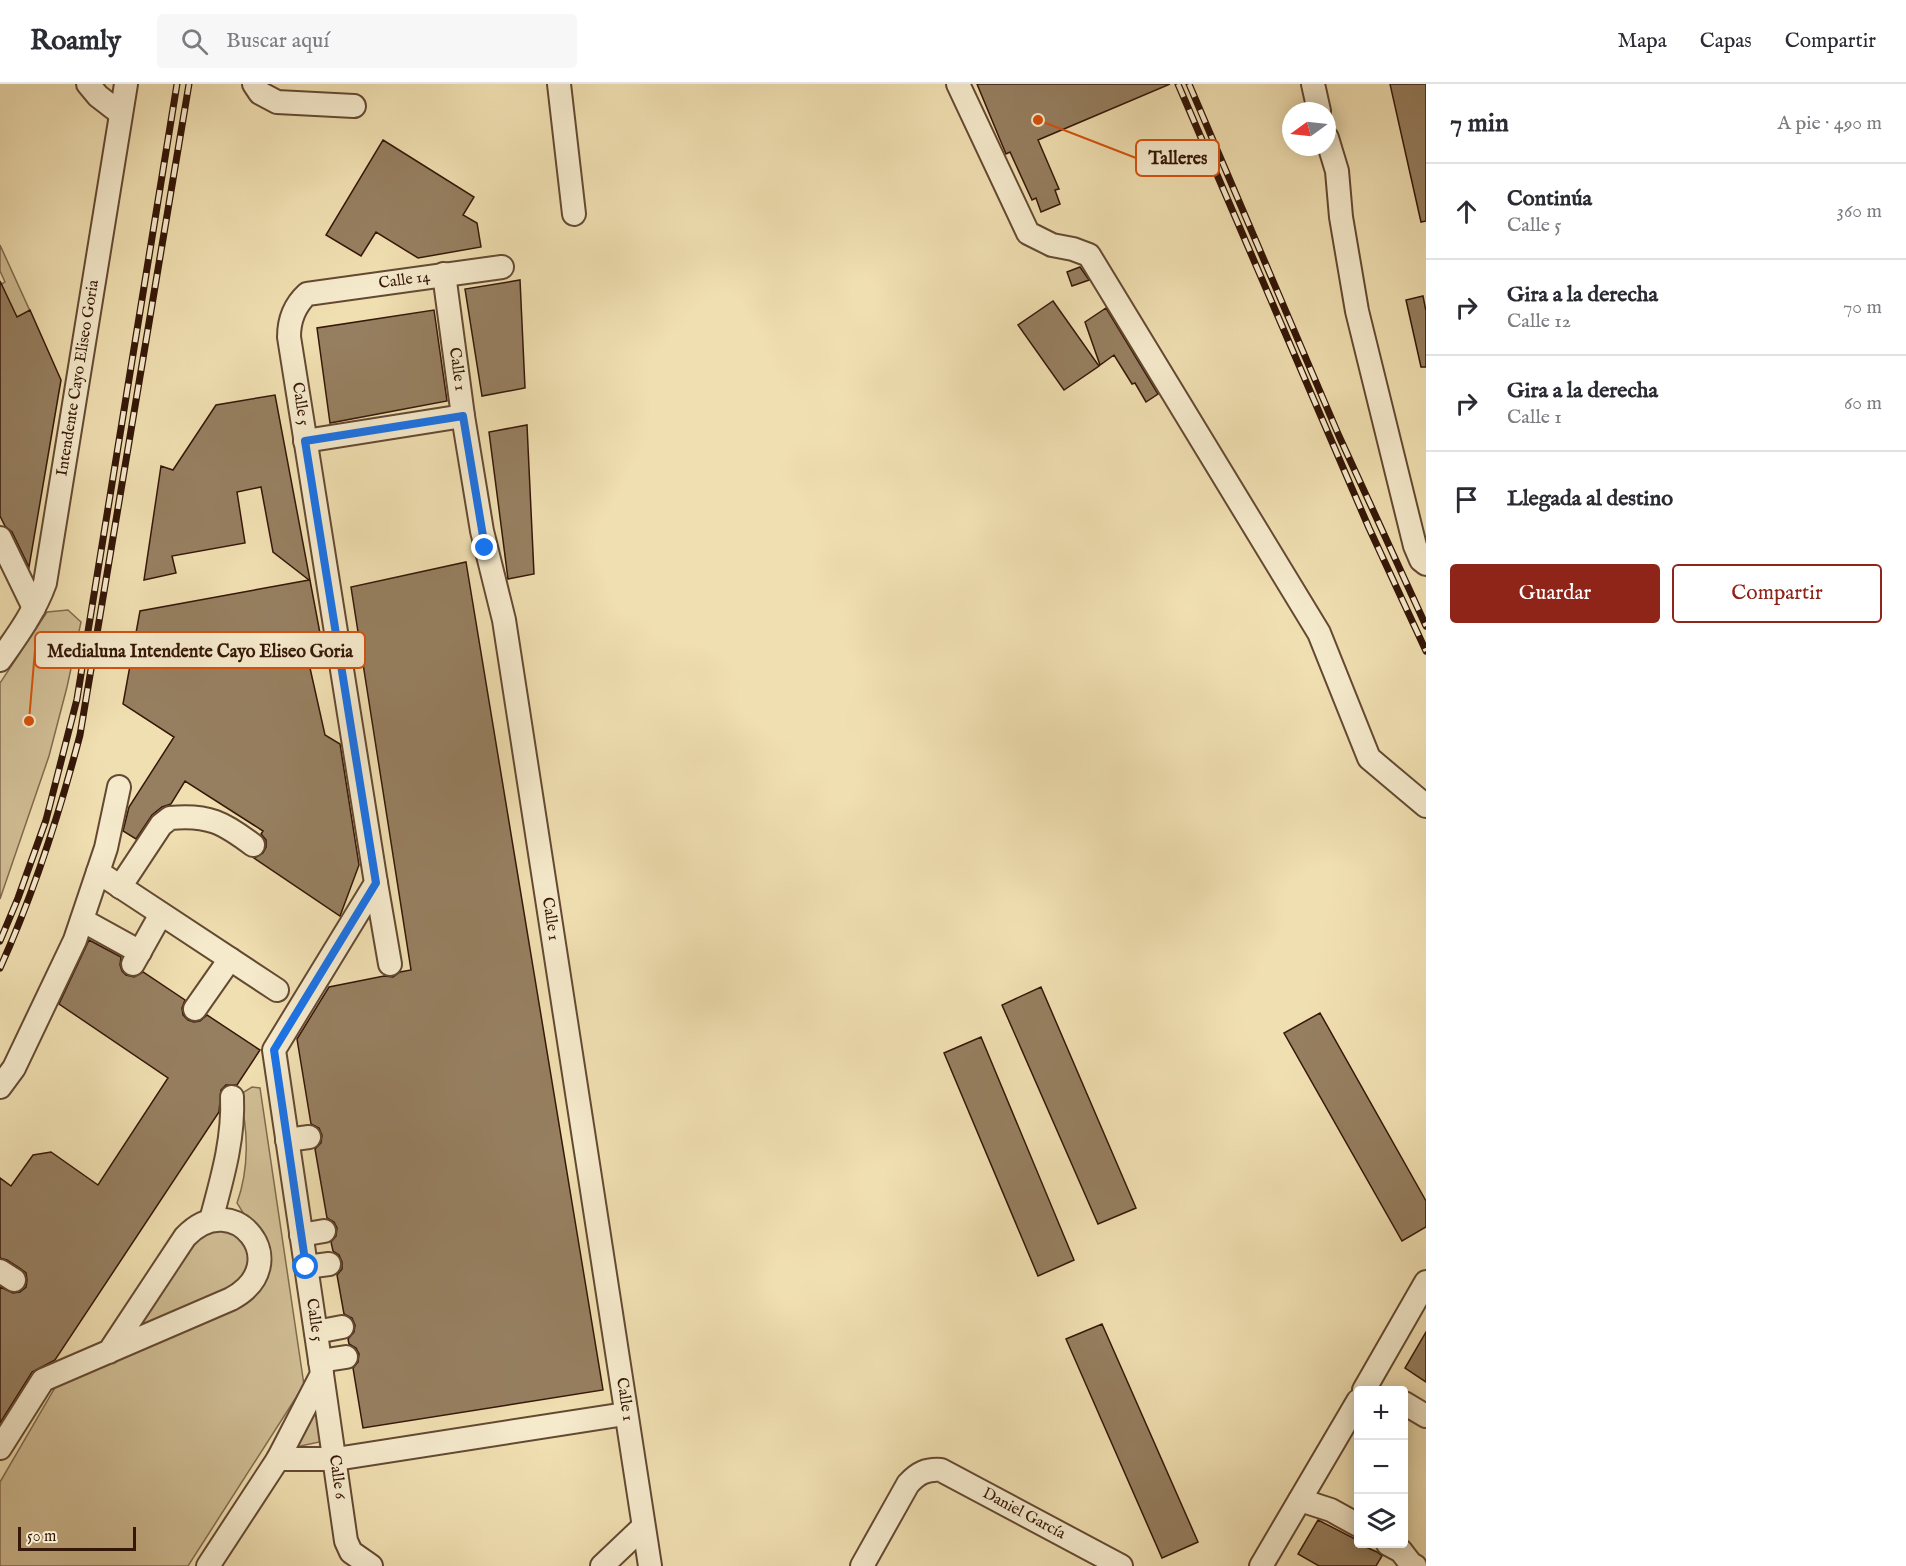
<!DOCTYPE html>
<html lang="es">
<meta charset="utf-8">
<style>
:root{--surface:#fff;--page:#f7f7f7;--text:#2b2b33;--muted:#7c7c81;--line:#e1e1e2;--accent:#8f2418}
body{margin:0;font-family:"IM FELL English",serif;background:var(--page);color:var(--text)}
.controls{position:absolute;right:18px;bottom:18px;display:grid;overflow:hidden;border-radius:6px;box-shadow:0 3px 15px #0003}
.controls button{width:54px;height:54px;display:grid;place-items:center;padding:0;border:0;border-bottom:2px solid var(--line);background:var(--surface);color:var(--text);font:30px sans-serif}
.compass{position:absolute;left:1282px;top:18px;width:54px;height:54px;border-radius:50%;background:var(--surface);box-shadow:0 3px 15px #0003;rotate:255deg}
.scale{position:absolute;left:18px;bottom:15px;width:118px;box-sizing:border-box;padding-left:6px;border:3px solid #351708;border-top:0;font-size:16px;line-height:21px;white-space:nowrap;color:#351708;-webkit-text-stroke:4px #f5eacc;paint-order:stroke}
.stop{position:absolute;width:18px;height:18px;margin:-14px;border:4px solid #1a73e8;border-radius:50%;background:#fff}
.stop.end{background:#1a73e8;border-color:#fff;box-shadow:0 2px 6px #0008}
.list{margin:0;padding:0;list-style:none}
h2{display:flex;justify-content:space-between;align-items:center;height:78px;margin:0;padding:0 24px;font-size:26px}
h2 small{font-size:20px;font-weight:400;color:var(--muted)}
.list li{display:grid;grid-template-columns:39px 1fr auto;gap:18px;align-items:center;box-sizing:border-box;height:96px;padding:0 24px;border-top:2px solid var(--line)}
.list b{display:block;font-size:22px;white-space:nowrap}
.list p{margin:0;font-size:20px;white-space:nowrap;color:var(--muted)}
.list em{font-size:20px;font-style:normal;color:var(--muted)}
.actions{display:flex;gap:12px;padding:18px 24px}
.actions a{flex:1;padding:14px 0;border:2px solid var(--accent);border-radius:6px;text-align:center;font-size:21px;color:var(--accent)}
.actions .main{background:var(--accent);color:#fff}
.icon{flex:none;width:33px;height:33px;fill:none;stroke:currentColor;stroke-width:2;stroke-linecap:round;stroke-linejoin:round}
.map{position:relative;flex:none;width:1426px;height:1482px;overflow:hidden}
header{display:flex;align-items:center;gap:36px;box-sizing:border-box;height:84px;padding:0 30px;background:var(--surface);border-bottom:2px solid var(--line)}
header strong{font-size:28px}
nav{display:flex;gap:33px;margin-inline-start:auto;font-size:21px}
.search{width:420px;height:54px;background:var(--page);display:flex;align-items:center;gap:15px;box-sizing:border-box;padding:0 21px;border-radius:6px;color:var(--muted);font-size:22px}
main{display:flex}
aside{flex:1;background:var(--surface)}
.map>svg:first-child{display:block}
.green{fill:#d0bd94;stroke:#826a4e;stroke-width:1.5}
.building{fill:#967f60;stroke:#351708;stroke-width:1.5}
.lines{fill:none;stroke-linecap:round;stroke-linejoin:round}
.minor-casing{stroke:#644932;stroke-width:26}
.minor{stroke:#f5eacc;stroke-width:22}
.rail-casing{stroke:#351708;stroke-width:7}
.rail{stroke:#f5eacc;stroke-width:4.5;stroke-dasharray:14;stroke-linecap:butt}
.route{stroke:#1a73e8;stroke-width:8}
.labels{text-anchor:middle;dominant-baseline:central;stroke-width:4.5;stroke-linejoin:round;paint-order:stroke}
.street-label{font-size:16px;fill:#351708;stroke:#f5eacc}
.leader{fill:none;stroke:#d6520c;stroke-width:2}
.callout-dot{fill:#d6520c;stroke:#f5eacc;stroke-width:2}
.callout{fill:#f5eacc;stroke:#d6520c;stroke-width:2}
.callout-label{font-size:18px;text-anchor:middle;font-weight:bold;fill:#351708}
</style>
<header>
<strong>Roamly</strong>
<div class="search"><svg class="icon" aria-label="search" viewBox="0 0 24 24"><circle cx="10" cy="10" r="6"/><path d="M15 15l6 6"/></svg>Buscar aquí</div>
<nav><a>Mapa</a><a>Capas</a><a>Compartir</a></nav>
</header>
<main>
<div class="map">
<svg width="1426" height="1482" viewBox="0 0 1426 1482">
<rect width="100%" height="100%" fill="#f0dfb1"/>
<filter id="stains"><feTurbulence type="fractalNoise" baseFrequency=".00333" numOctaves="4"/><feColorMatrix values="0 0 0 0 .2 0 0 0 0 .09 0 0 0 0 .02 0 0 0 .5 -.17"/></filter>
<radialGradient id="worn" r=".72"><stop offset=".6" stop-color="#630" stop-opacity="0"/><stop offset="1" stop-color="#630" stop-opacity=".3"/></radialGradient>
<path class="green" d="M 0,161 L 30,227 L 0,242 L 0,201 L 5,198 L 0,187 Z
M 68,526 L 81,538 L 67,603 L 49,672 L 0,815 L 0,599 L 47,528 Z
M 252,1003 L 260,1004 L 304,1301 L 188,1482 L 0,1482 L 0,1398 L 57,1300 L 261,1195 L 247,1135 L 237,1119 C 249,1085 249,1046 239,1011 Z
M 211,1145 C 240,1146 242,1148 253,1174 L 245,1193 L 219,1209 L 147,1241 L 141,1239 L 196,1152 Z
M 319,1322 L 324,1357 L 296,1363 L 313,1323 Z"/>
<path class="building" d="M 977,0 L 1170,0 L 1038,56 L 1059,105 L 1055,106 L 1060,120 L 1041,128 L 1036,114 L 1032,116 L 1010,68 L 1006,70 Z
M 1390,0 L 1426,0 L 1426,137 L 1421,138 Z
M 383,56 L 474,113 L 463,131 L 477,139 L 481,163 L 418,174 L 376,148 L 361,172 L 326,151 Z
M 1080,183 L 1089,196 L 1072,202 L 1067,188 Z
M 520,196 L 525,304 L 482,312 L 465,205 Z
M 0,197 L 17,233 L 30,226 L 61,296 L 29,483 L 12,448 L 5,442 L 0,432 Z
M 1423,212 L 1426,227 L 1426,283 L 1421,283 L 1406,216 Z
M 1053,217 L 1099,282 L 1064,306 L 1018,241 Z
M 1106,224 L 1158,310 L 1146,318 L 1135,299 L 1132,300 L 1114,271 L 1100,281 L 1085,238 Z
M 434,226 L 447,317 L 330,339 L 317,244 Z
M 275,311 L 326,581 L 310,584 L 325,651 L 340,660 L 359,781 L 340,832 L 254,774 L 263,769 L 266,763 L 266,756 L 261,750 L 263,747 L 185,697 L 171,720 L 162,723 L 152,731 L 136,755 L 123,747 L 129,723 L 174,653 L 123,620 L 140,527 L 309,496 L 273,468 L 261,403 L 237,408 L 245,459 L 172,472 L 176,489 L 144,496 L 161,382 L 173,386 L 216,321 Z
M 527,341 L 534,490 L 508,495 L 489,348 Z
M 466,478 L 603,1306 L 363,1344 L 353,1284 L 358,1278 L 359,1270 L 356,1264 L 349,1260 L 348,1255 L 354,1248 L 355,1241 L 352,1234 L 344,1230 L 337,1191 L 342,1185 L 342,1178 L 339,1171 L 333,1167 L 331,1158 L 336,1152 L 337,1144 L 334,1138 L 327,1134 L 315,1065 L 321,1059 L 322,1051 L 319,1044 L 311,1040 L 297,955 L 329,903 L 384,892 L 393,893 L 400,888 L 411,886 L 351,503 Z
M 89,856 L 121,873 L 120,881 L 122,887 L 126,891 L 134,893 L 143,888 L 185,916 L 182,924 L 183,931 L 188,936 L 194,938 L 200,937 L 207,931 L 260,966 L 237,1001 L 226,1001 L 221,1006 L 219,1028 L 55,1276 L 32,1288 L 0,1339 L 0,1203 L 13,1209 L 20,1208 L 26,1203 L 27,1196 L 26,1189 L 21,1185 L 7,1176 L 0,1174 L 0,1094 L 11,1102 L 33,1071 L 51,1068 L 98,1101 L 168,994 L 59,920 Z
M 1041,903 L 1136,1124 L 1098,1140 L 1002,921 Z
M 1320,929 L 1426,1117 L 1426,1143 L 1402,1157 L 1284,949 Z
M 981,953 L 1074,1176 L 1038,1192 L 944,969 Z
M 1102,1240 L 1198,1458 L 1162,1474 L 1066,1255 Z
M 1426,1248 L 1426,1298 L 1405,1284 Z
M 1318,1436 L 1359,1457 L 1359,1460 L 1377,1468 L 1382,1472 L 1376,1482 L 1319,1482 L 1298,1470 Z"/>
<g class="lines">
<defs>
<g id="minor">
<path d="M 88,0 L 98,12 L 120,29"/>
<path d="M 254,0 L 260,9 L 277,18 L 354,22"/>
<path d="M 559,0 L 574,130"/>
<path d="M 958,0 L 1028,149 L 1052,161 L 1073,165 L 1089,171 L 1319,549 L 1369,674 L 1426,722"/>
<path d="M 1313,0 L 1319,27"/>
<path d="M 1327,54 L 1337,87 L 1341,133 L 1357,227 L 1415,462 L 1421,476 L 1426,480"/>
<path id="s1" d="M 444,190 L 463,332 L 482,447 L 504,536 L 650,1482"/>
<path d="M 305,357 L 463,332"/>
<path d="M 0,454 L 34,524"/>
<path id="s2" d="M 0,576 C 17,552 35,527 45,499 L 126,0"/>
<path d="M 98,788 L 277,906"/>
<path d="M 376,799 L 390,880"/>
<path d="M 120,803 L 161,741 L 170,734 C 208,730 224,739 253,761"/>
<path d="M 82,836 L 140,868"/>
<path d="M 133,880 L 161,830"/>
<path d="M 195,925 L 230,875"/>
<path d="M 0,1003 L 14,984 L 75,856 L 106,764 L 119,703"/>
<path d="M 287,1056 L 309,1053"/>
<path d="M 211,1136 C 222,1095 234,1055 232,1013"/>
<path d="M 301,1151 L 324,1147"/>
<path d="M 306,1183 L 329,1180"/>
<path d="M 0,1187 L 14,1196"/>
<path d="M 316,1248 L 342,1243"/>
<path d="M 320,1277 L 346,1273"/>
<path id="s3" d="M 322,1290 L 346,1457 L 351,1468 L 371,1482"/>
<path d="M 1364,1306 L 1426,1198"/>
<path d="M 1404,1319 L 1426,1332"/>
<path d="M 0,1364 L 43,1296 L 231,1215 C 297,1180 234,1101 185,1153 L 109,1268"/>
<path d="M 278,1375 L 336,1375 L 625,1330"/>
<path d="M 1300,1416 L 1331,1426 L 1358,1441"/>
<path d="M 1388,1460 L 1401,1467 L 1411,1480 L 1415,1482"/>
<path id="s4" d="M 208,1482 L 278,1375 L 322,1290 L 274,966 L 376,799 L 289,253 C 289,236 294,222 307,210 L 502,183"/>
<path d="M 602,1482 L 643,1443"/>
<path id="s5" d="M 862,1482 L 908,1400 C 918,1389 926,1385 941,1386 L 1121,1482"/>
<path d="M 1261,1482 L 1358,1317"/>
</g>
</defs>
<use href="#minor" class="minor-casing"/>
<use href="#minor" class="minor"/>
<defs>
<path id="rail" d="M 1178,0 L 1369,444 L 1426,567
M 1189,0 L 1339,352 L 1426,542
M 0,857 L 18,814 L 46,736 L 77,615 L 177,0
M 0,884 C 34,809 59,731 80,651 L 189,0"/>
</defs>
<use href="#rail" class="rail-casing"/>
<use href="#rail" class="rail"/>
</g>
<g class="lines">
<path class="route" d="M 306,1183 L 274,966 L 376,799 L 305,357 L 463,332 L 485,464"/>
</g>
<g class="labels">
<g class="street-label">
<text stroke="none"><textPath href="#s4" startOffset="1446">Calle 14</textPath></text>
<text stroke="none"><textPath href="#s1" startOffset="96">Calle 1</textPath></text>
<text stroke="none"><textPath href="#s2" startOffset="297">Intendente Cayo Eliseo Goria</textPath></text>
<text transform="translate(300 320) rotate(81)">Calle 5</text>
<text stroke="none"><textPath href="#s1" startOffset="654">Calle 1</textPath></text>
<text transform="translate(314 1236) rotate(82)">Calle 5</text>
<text stroke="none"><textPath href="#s1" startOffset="1140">Calle 1</textPath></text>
<text stroke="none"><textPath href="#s3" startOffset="104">Calle 6</textPath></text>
<text stroke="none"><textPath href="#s5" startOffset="225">Daniel García</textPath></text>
</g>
</g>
<path class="leader" d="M1038 36L1136 74M29 637L35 566"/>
<g class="callout-dot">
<circle cx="1038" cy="36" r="6"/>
<circle cx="29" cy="637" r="6"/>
</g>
<g class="callout">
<rect x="1136" y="56" width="83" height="36" rx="6"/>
<rect x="35" y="548" width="330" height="36" rx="6"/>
</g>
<g class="callout-label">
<text x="1178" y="80">Talleres</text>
<text x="200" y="573">Medialuna Intendente Cayo Eliseo Goria</text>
</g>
<rect width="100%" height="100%" filter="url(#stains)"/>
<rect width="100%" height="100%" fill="url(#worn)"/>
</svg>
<div class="controls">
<button>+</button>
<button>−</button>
<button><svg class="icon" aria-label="layers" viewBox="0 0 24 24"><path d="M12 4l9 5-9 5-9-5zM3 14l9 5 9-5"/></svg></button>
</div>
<svg class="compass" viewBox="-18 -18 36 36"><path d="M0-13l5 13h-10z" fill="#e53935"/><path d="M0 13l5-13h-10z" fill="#7c7c81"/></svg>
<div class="scale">50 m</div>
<div class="stop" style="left:306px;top:1183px"></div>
<div class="stop end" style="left:485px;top:464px"></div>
</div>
<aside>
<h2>7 min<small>A pie · 490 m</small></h2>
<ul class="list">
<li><svg class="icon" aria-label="ahead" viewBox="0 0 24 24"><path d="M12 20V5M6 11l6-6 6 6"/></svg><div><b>Continúa</b><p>Calle 5</p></div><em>360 m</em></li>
<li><svg class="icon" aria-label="right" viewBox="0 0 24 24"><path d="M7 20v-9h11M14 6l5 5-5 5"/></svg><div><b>Gira a la derecha</b><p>Calle 12</p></div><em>70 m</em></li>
<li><svg class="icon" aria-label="right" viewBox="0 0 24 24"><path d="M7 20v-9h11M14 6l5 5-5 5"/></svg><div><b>Gira a la derecha</b><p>Calle 1</p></div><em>60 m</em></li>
<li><svg class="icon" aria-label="arrive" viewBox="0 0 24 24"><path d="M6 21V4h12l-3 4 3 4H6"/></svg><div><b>Llegada al destino</b></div></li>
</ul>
<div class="actions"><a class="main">Guardar</a><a>Compartir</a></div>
</aside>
</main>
